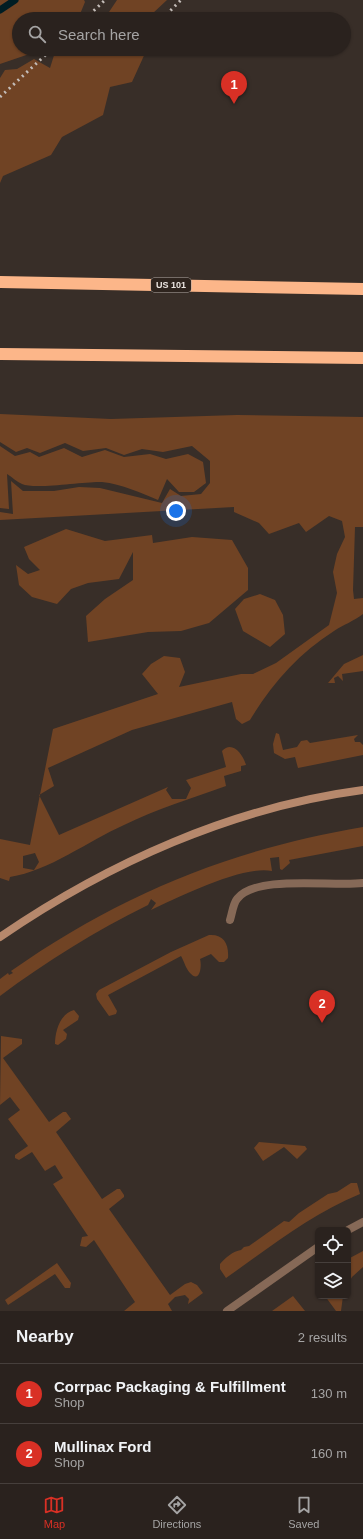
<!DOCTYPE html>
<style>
:root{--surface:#2a221e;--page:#362f2b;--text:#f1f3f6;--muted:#a5a4a4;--line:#463f3c;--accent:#d93025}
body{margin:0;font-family:Arial,sans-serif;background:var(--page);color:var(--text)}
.controls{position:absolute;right:12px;bottom:12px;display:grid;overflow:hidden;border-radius:6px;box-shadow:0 1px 3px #0004}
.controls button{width:36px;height:36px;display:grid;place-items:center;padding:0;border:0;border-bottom:1px solid var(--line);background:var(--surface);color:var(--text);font:20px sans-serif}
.you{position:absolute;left:176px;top:511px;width:14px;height:14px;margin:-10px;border:3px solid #fff;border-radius:50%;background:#1a73e8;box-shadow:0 0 0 6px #1a73e833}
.badge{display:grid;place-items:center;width:26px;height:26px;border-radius:50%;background:var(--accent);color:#fff;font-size:13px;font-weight:700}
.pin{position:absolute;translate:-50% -33px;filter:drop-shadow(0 1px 2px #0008)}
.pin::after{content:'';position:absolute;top:21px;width:14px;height:12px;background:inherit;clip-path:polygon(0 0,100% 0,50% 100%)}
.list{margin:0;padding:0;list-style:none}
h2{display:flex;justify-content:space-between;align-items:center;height:52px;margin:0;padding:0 16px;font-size:17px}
h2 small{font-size:13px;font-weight:400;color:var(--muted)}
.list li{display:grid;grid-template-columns:26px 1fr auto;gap:12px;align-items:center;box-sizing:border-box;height:60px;padding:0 16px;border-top:1px solid var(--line)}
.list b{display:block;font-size:15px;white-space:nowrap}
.list p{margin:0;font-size:13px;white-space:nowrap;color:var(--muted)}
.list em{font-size:13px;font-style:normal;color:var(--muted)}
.icon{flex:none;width:22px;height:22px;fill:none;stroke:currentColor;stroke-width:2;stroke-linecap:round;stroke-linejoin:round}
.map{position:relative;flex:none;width:363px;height:1311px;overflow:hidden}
.search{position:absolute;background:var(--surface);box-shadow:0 1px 3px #0004;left:12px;right:12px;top:12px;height:44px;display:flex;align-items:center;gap:10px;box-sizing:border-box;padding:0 14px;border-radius:22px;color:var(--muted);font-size:15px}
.sheet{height:172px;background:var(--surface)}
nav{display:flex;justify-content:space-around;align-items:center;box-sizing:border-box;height:56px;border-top:1px solid var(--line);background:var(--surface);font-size:11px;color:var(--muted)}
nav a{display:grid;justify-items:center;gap:2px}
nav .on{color:var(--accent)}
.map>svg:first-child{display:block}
.green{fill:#704324;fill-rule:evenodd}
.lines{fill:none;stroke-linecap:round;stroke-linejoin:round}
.stream{stroke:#001d23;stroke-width:7}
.service{stroke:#866957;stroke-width:8}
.minor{stroke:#866957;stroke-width:8}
.secondary{stroke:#b6886c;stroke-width:8}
.motorway{stroke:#fcb689;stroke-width:12}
.rail{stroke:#c3bcb8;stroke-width:3;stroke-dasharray:2 4;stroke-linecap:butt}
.labels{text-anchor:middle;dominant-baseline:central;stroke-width:4;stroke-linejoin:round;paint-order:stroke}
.shield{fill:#2e241e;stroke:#b2aaa6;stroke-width:1}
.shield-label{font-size:9px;font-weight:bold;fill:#eae4e0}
</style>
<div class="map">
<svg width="363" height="1311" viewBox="0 0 363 1311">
<rect width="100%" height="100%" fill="#382e28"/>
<path class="green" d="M 0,0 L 84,0 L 85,2 L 78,19 L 19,19 L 19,49 L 44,49 L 0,64 Z
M 117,0 L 167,0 L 152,14 L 154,19 L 93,19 L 107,15 Z
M 56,49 L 147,49 L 132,82 L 110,87 L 103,115 L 62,137 L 51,155 L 3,176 L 0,183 L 0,78 L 5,70 L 17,69 L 34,59 L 50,68 Z
M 0,414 L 111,419 L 237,415 L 363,417 L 363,527 L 355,527 L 353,590 L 354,599 L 363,598 L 363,614 C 354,621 343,625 334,631 C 299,653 271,685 250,720 L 242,724 L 236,719 L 232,702 L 132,730 L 48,768 L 54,786 L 39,795 L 59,835 L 168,787 L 166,790 L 172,799 L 186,799 L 191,788 L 186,780 L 226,767 L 222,751 C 232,740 243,754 246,765 L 241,766 L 241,771 L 224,776 L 226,786 C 192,798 157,809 124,825 C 88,841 49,871 10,877 L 9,881 L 0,878 L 0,839 L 30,845 L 53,729 L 158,694 L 142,674 L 151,664 L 164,656 L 180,658 L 185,672 L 179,687 L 241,674 L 253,674 L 276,663 L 329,625 L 337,593 L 333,572 L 337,554 L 345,537 L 342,521 L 329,516 L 306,532 L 299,523 L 269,534 L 259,523 L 234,512 L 234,507 L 0,520 L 0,512 L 13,514 L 11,481 L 23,491 L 54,491 L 79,487 L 100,488 L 162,503 L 170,489 L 181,496 L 201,494 L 210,483 L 210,461 L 192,446 L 163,452 L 142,449 L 124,455 L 106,448 L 83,451 L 65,443 L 40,453 L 27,448 L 16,452 L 0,442 ZM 35,853 L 39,862 L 34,870 L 23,868 L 23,856 Z
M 0,446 L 15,456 L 30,452 L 39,457 L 64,448 L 82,457 L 105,450 L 124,457 L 150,454 L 166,459 L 188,454 L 203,462 L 206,483 L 194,492 L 179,492 L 167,479 L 158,500 C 141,493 122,484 102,482 C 85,481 35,490 22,484 C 17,482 12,477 7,474 L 9,509 L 0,508 Z
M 66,529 L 105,541 L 152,535 L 153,543 L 192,537 L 232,540 L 248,568 L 248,590 L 209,623 L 181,631 L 148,632 L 88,642 L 86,616 L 105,599 L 133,580 L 133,552 L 119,579 L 88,583 L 71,589 L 57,604 L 32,597 L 19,585 L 16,565 L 28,574 L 40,570 L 29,559 L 24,547 Z
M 260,594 L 275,600 L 283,615 L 285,634 L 270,647 L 243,631 L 235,609 L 244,599 Z
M 363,655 L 363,671 L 342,674 L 343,681 L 338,676 L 334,678 L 335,683 L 328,683 L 344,664 Z
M 276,733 L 279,734 L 283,750 L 297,747 L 301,741 L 307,740 L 310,743 L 358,735 L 354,739 L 355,742 L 360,742 L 363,745 L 363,755 L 298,768 L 295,757 L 285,759 L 274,753 L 273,744 Z
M 363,827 L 363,846 L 289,860 L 290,863 L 282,870 L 280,869 L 279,857 L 270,858 L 272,871 C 243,865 179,897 151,910 L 156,903 L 151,899 L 148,905 C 95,931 47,961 0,996 L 0,979 L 8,973 L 9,975 L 13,973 L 11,971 C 121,894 232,849 363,827 Z
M 209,935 C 224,934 229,944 228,958 L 224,962 L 219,962 L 211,954 L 200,959 C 202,966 200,984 190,973 C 186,969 184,961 181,956 L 108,995 L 117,1011 L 116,1014 L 109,1016 L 97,999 L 96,994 L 99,990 L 171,952 Z
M 74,1010 L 79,1016 L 78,1020 L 63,1030 L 67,1034 L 66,1039 L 58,1045 L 55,1044 C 55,1031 60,1014 74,1010 Z
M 1,1036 L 22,1039 L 22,1044 L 3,1058 L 49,1122 L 63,1112 L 66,1112 L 71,1119 L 56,1132 L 102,1199 L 117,1189 L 120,1189 L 124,1195 L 124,1197 L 109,1209 L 170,1295 L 185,1284 L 191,1282 L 197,1285 L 203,1293 L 188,1304 L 189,1299 L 185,1295 L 175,1297 L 168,1304 L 172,1311 L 124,1311 L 135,1302 L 94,1240 L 86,1247 L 80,1246 L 82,1237 L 88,1236 L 53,1184 L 63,1178 L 55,1165 L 45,1171 L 32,1152 L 19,1160 L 15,1158 L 15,1155 L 28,1146 L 8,1119 L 20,1110 L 10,1097 L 0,1105 Z
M 259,1142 L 305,1146 L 307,1149 L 297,1159 L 284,1147 L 263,1161 L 254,1148 Z
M 351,1183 L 357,1183 L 360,1194 C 311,1214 269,1248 226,1278 L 220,1269 L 220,1264 C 225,1258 233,1251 241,1250 L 244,1247 L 249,1246 L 284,1221 L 289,1222 L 299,1213 L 328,1194 L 337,1192 Z
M 363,1251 L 363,1267 L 352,1277 L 348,1284 L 348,1259 Z
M 57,1263 L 71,1283 L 70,1288 L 65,1288 L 55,1274 L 8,1305 L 5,1300 Z
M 293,1296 L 305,1311 L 272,1311 Z
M 325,1296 L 343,1296 L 341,1311 L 336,1311 Z"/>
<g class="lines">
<path class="stream" d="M 0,10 L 15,0"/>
<path class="service" d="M 230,920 C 232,914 233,904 237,899 C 256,874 333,887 363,883"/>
<path class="minor" d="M 348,1230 L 363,1222
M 227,1311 L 318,1247"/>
<path class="secondary" d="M 0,937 C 108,863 233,807 363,790"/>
<path class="motorway" d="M 0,282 L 363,289
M 0,354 L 363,358"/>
<path class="rail" d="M 85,19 L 105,0
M 162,19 L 181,0
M 0,97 L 52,49"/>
</g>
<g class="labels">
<rect class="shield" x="151" y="278" width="40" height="14" rx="3"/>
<g class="shield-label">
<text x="171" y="285">US 101</text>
</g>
</g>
</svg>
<div class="controls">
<button><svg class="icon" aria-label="locate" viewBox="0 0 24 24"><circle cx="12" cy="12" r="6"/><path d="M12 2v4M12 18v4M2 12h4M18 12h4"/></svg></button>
<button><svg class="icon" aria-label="layers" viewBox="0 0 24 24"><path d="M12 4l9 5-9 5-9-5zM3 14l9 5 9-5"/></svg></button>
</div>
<div class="you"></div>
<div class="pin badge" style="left:234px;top:104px">1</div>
<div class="pin badge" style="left:322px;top:1023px">2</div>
<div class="search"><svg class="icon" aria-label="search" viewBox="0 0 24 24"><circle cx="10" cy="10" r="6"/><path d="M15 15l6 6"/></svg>Search here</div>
</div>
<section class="sheet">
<h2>Nearby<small>2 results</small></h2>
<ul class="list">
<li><span class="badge">1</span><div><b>Corrpac Packaging &amp; Fulfillment</b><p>Shop</p></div><em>130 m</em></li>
<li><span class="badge">2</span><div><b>Mullinax Ford</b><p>Shop</p></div><em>160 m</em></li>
</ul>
</section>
<nav>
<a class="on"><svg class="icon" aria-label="map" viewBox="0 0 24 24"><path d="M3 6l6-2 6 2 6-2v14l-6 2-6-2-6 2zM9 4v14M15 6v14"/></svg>Map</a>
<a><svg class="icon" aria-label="directions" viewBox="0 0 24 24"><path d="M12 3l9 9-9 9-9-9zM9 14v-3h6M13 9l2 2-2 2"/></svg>Directions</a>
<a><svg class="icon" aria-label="saved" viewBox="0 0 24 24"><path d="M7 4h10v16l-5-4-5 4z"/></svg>Saved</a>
</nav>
